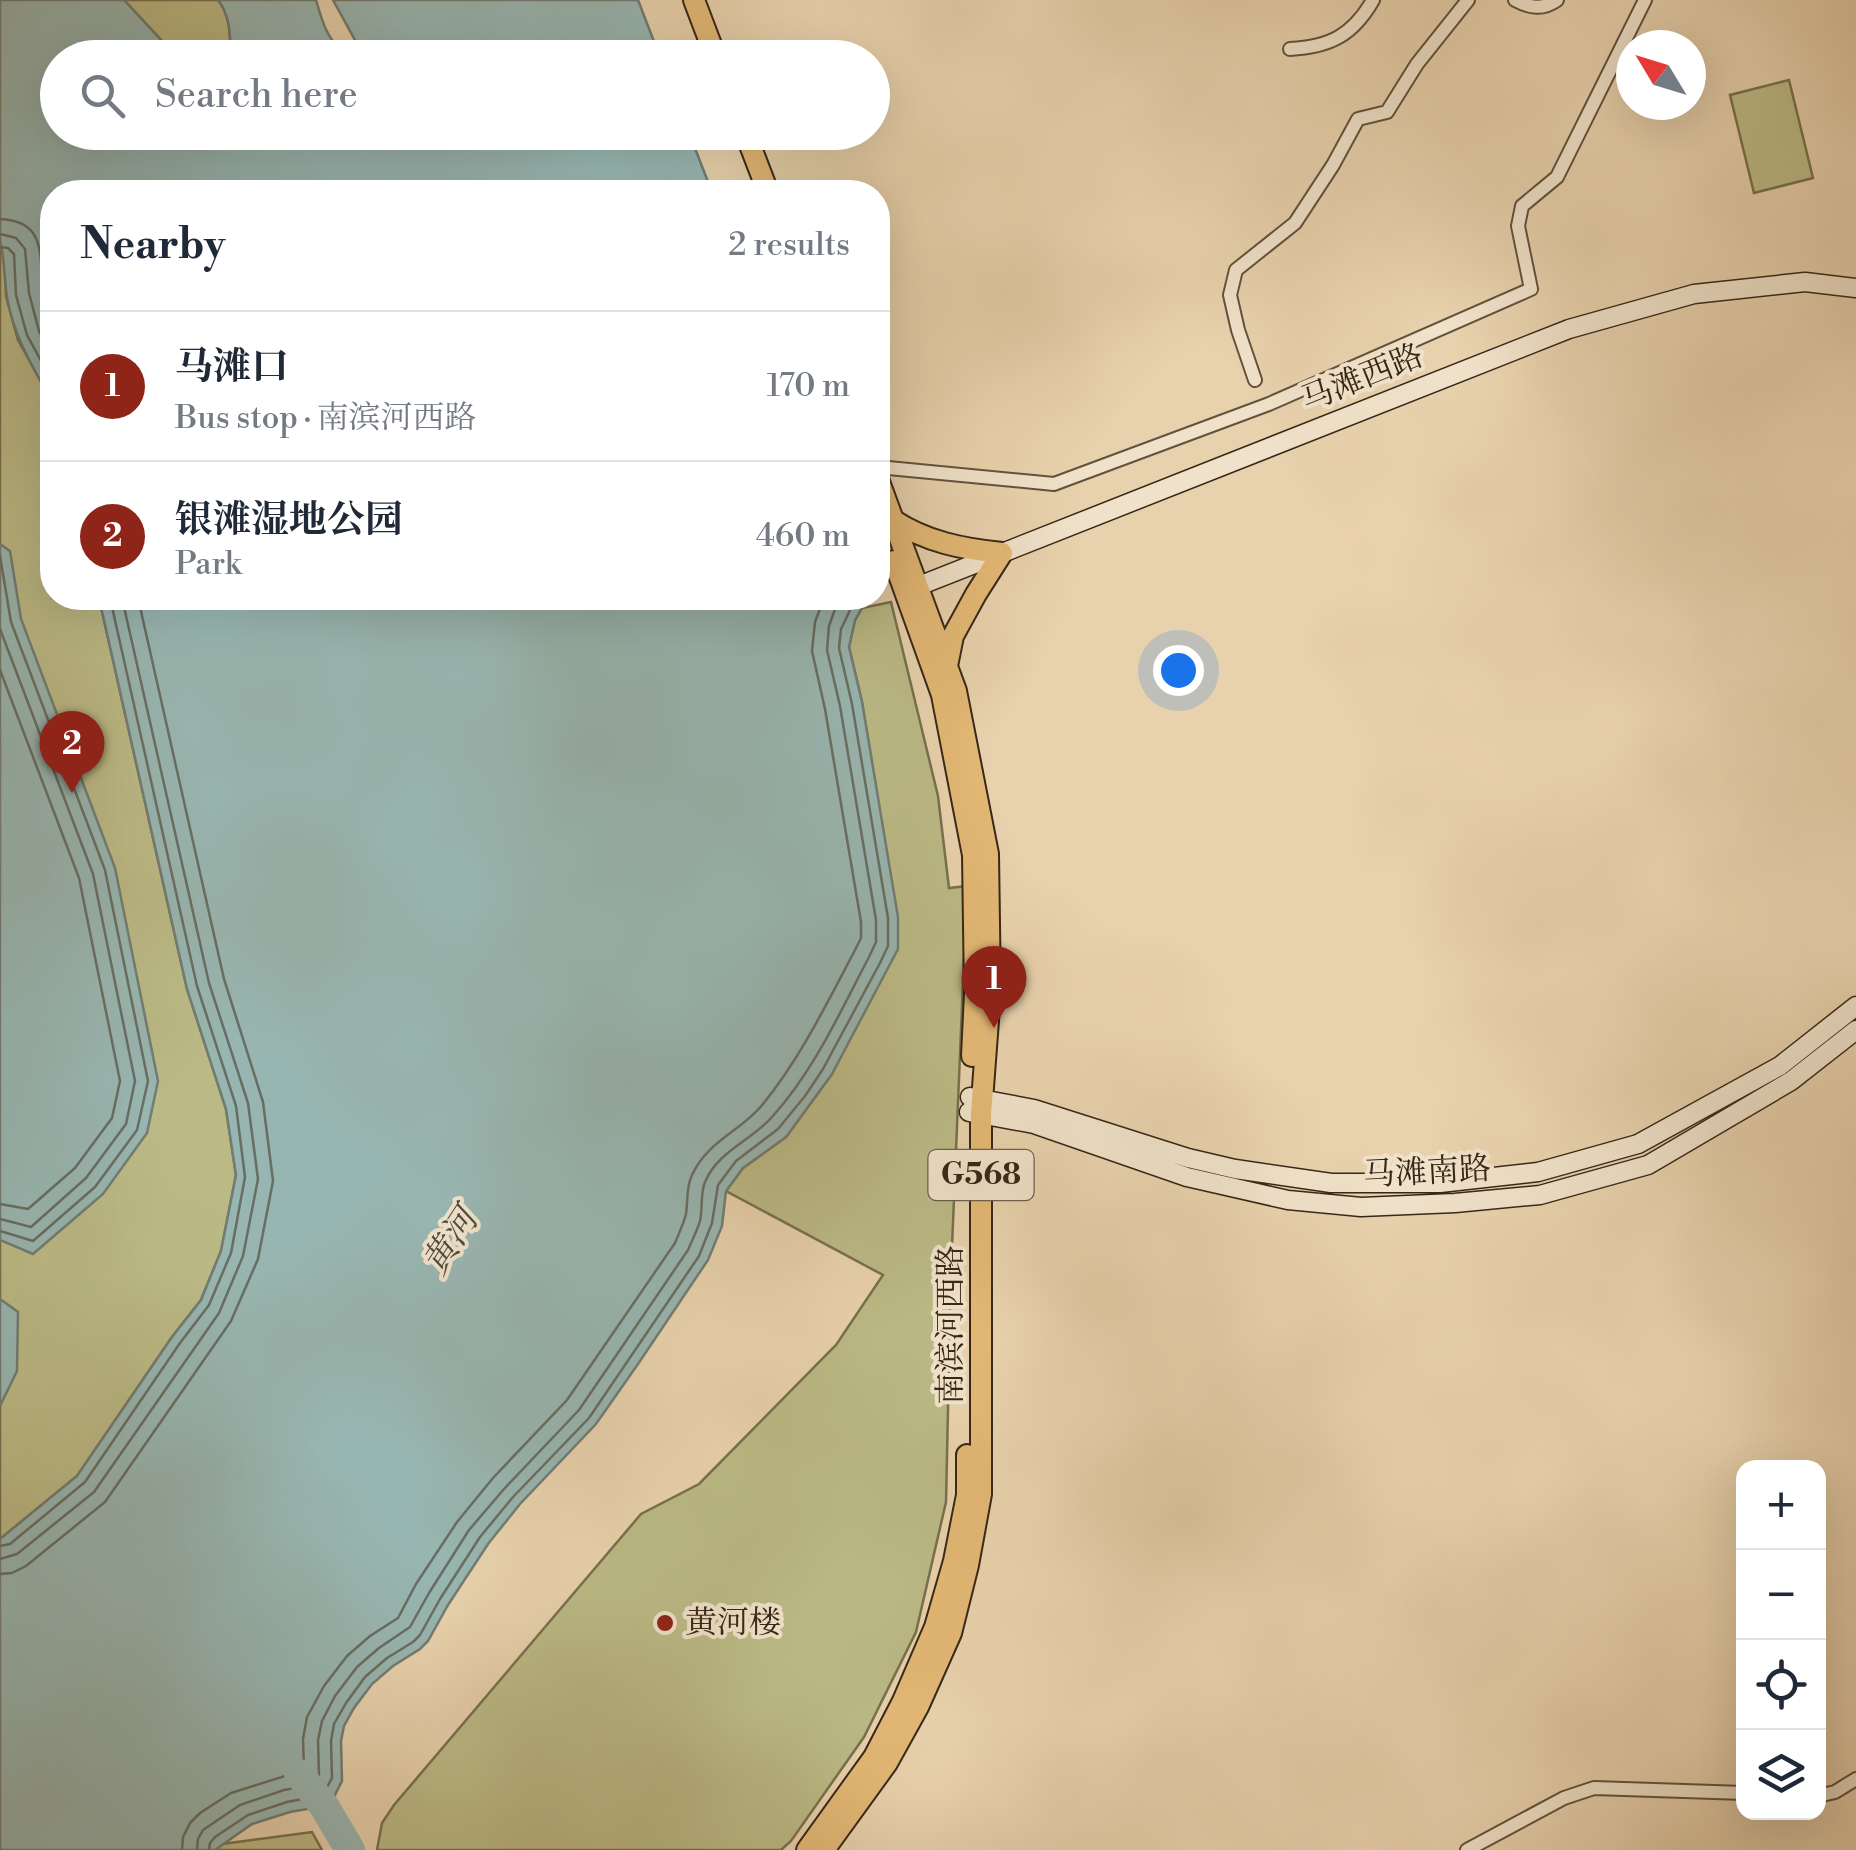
<!DOCTYPE html>
<meta charset="utf-8">
<style>
:root{--surface:#fff;--page:#f6f6f7;--text:#1f2937;--muted:#747a83;--line:#e0e1e3;--accent:#8f2418}
body{margin:0;font-family:"Libre Bodoni","Noto Serif SC",serif;background:var(--page);color:var(--text)}
.controls{position:absolute;right:30px;bottom:30px;display:grid;overflow:hidden;border-radius:20px;box-shadow:0 10px 40px #0002}
.controls button{width:90px;height:90px;display:grid;place-items:center;padding:0;border:0;border-bottom:2px solid var(--line);background:var(--surface);color:var(--text);font:50px sans-serif}
.compass{position:absolute;left:1616px;top:30px;width:90px;height:90px;border-radius:50%;background:var(--surface);box-shadow:0 10px 40px #0002;rotate:308deg}
.you{position:absolute;left:1178px;top:670px;width:35px;height:35px;margin:-25px;border:8px solid #fff;border-radius:50%;background:#1a73e8;box-shadow:0 0 0 15px #1a73e833}
.badge{display:grid;place-items:center;width:65px;height:65px;border-radius:50%;background:var(--accent);color:#fff;font-size:32px;font-weight:700}
.pin{position:absolute;translate:-50% -82px;filter:drop-shadow(0 2px 5px #0008)}
.pin::after{content:'';position:absolute;top:52px;width:35px;height:30px;background:inherit;clip-path:polygon(0 0,100% 0,50% 100%)}
.list{margin:0;padding:0;list-style:none}
h2{display:flex;justify-content:space-between;align-items:center;height:130px;margin:0;padding:0 40px;font-size:42px}
h2 small{font-size:32px;font-weight:400;color:var(--muted)}
.list li{display:grid;grid-template-columns:65px 1fr auto;gap:30px;align-items:center;box-sizing:border-box;height:150px;padding:0 40px;border-top:2px solid var(--line)}
.list b{display:block;font-size:38px;white-space:nowrap}
.list p{margin:0;font-size:32px;white-space:nowrap;color:var(--muted)}
.list em{font-size:32px;font-style:normal;color:var(--muted)}
.icon{flex:none;width:55px;height:55px;fill:none;stroke:currentColor;stroke-width:2;stroke-linecap:round;stroke-linejoin:round}
.map{position:relative;flex:none;width:1856px;height:1850px;overflow:hidden}
.search{position:absolute;background:var(--surface);box-shadow:0 10px 40px #0002;left:40px;top:40px;width:850px;height:110px;display:flex;align-items:center;gap:25px;box-sizing:border-box;padding:0 35px;border-radius:55px;color:var(--muted);font-size:38px}
.panel{position:absolute;background:var(--surface);box-shadow:0 10px 40px #0002;left:40px;top:180px;width:850px;height:430px;border-radius:40px}
.map>svg:first-child{display:block}
.green{fill:#bbba86;stroke:#78704e;stroke-width:2.5}
.water{fill:#98b6b1;stroke:#717d73;stroke-width:2.5}
.lines{fill:none;stroke-linecap:round;stroke-linejoin:round}
.shore{stroke:#676e64;stroke-width:2.5}
.river{stroke:#98b6b1;stroke-width:30}
.minor-casing{stroke:#62523c;stroke-width:16}
.secondary-casing{stroke:#362717;stroke-width:21}
.trunk-casing{stroke:#362717;stroke-width:24}
.minor{stroke:#f0e2ca;stroke-width:12}
.secondary{stroke:#f0e2ca;stroke-width:18}
.trunk{stroke:#e4b976;stroke-width:20}
.poi-dot{fill:#8f2418;stroke:#f0e2ca;stroke-width:4}
.labels{text-anchor:middle;dominant-baseline:central;stroke-width:8;stroke-linejoin:round;paint-order:stroke}
.shield{fill:#f0e2ca;stroke:#6e5f4d;stroke-width:2.5}
.shield-label{font-size:30px;font-weight:bold;fill:#362717}
.street-label{font-size:32px;fill:#362717;stroke:#f0e2ca}
.poi-label{font-size:32px;fill:#362717;stroke:#f0e2ca;text-anchor:start}
.water-label{font-size:35px;font-style:italic;fill:#4e4b3e;stroke:#f0e2ca}
</style>
<div class="map">
<svg width="1856" height="1850" viewBox="0 0 1856 1850">
<rect width="100%" height="100%" fill="#e8d2ad"/>
<filter id="stains"><feTurbulence type="fractalNoise" baseFrequency=".002" numOctaves="4"/><feColorMatrix values="0 0 0 0 .2 0 0 0 0 .09 0 0 0 0 .02 0 0 0 .5 -.17"/></filter>
<radialGradient id="worn" r=".72"><stop offset=".6" stop-color="#630" stop-opacity="0"/><stop offset="1" stop-color="#630" stop-opacity=".3"/></radialGradient>
<path class="green" d="M 124,0 L 218,0 C 231,16 230,38 231,57 L 186,57 L 163,42 Z
M 1789,80 L 1813,178 L 1754,193 L 1730,95 Z
M 0,241 L 5,260 L 6,296 L 18,340 L 52,401 L 52,598 L 99,598 L 187,989 L 226,1109 L 236,1175 L 221,1251 L 201,1300 L 172,1337 L 77,1476 L 0,1539 Z
M 891,602 L 938,796 L 949,888 L 967,886 L 951,1271 L 946,1502 L 916,1632 L 864,1737 L 791,1841 L 781,1850 L 377,1850 L 382,1823 L 394,1805 L 641,1514 L 699,1484 L 836,1345 L 883,1275 L 726,1191 L 743,1168 L 786,1137 L 832,1074 L 888,862 L 862,702 L 849,647 L 855,620 L 862,608 Z
M 312,1832 L 322,1850 L 215,1850 L 222,1844 Z"/>
<path class="water" d="M 0,0 L 124,0 L 163,42 L 186,57 L 58,58 L 58,132 L 689,133 L 712,192 L 52,192 L 52,401 C 33,368 13,335 7,297 C 4,278 5,260 0,241 Z
M 218,0 L 316,0 C 324,28 326,33 344,57 L 231,57 C 230,38 231,16 218,0 Z
M 333,0 L 638,0 L 660,57 L 353,57 L 356,42 Z
M 0,544 L 10,551 L 21,619 L 115,868 L 158,1081 L 147,1133 L 103,1194 L 33,1254 L 0,1240 Z
M 99,598 L 862,598 L 862,608 L 855,620 L 849,647 L 862,702 L 898,917 L 898,949 L 832,1074 L 786,1137 L 743,1168 L 726,1191 L 722,1226 L 708,1260 L 638,1364 L 596,1424 L 520,1504 L 488,1544 L 448,1605 L 428,1641 L 420,1649 L 393,1666 L 372,1684 L 354,1708 L 344,1726 L 341,1741 L 342,1781 L 335,1795 L 324,1806 L 290,1812 L 252,1824 L 215,1850 L 0,1850 L 0,1539 L 77,1476 L 172,1337 L 201,1300 L 221,1251 L 236,1175 L 226,1109 L 187,989 Z
M 0,1299 L 18,1312 L 17,1371 L 0,1406 Z"/>
<g class="lines">
<path class="shore" d="M 0,219 C 49,221 38,259 44,293 C 46,303 50,314 52,324
M 0,234 L 16,238 L 25,249 L 29,293 L 39,331 L 52,356
M 0,247 L 8,248 L 14,254 L 16,295 L 27,335 L 52,381
M 0,556 L 11,622 L 105,870 L 148,1081 L 137,1130 L 95,1187 L 33,1241 L 0,1231
M 0,629 L 93,874 L 135,1081 L 126,1124 L 86,1178 L 31,1227 L 0,1219
M 0,670 L 79,878 L 120,1081 L 112,1118 L 75,1168 L 28,1209 L 0,1204
M 0,1546 L 10,1544 L 85,1482 L 180,1343 L 209,1305 L 231,1253 L 245,1177 L 236,1106 L 197,986 L 110,598
M 0,1559 L 17,1554 L 94,1492 L 219,1313 L 243,1256 L 258,1179 L 248,1103 L 209,983 L 122,598
M 0,1574 L 12,1573 L 26,1566 L 105,1502 L 231,1321 L 258,1259 L 273,1181 L 263,1102 L 224,979 L 138,598
M 182,1850 L 183,1837 L 190,1823 L 200,1813 L 231,1793 L 304,1770 L 303,1739 L 307,1717 L 324,1686 L 347,1656 L 370,1636 L 398,1618 L 416,1584 L 457,1522 L 493,1478 L 567,1400 L 675,1243 C 679,1233 684,1223 686,1214 C 688,1201 686,1187 692,1175 C 708,1140 742,1131 763,1104 C 801,1057 827,1003 855,950 L 861,938 L 861,922 L 825,709 L 812,651 L 815,622 L 824,598
M 197,1850 L 198,1839 L 203,1830 L 240,1805 L 284,1790 L 312,1785 L 316,1782 L 319,1775 L 318,1740 L 322,1721 L 335,1696 L 357,1667 L 379,1648 L 410,1627 L 429,1593 L 469,1530 L 504,1489 L 579,1410 L 688,1250 C 692,1240 697,1231 700,1221 C 703,1208 700,1194 705,1182 C 718,1151 751,1141 772,1117 C 814,1071 840,1012 869,957 L 876,942 L 876,920 L 840,706 L 827,650 L 829,626 L 839,598
M 209,1850 L 210,1843 L 215,1837 L 248,1815 L 287,1802 L 318,1796 L 326,1789 L 332,1778 L 331,1741 L 334,1724 L 346,1703 L 365,1677 L 387,1658 L 413,1642 L 420,1635 L 440,1599 L 480,1537 L 513,1497 L 589,1418 L 699,1256 L 712,1223 L 718,1185 L 736,1161 L 778,1129 L 805,1096 L 823,1069 L 880,963 L 888,946 L 888,918 L 852,704 L 839,648 L 841,629 L 852,606 L 852,598"/>
<path class="river" d="M 299,1774 L 324,1806 L 350,1850"/>
<defs>
<path id="minor" d="M 1515,0 C 1530,8 1543,10 1557,0
M 1290,49 C 1330,47 1353,35 1373,0
M 1255,380 L 1238,330 L 1230,295 L 1236,270 L 1295,223 L 1333,165 L 1358,119 L 1387,112 L 1417,64 L 1468,0
M 878,467 L 1054,484 L 1269,404 L 1531,289 L 1518,226 L 1522,206 L 1557,177 L 1645,0
M 1818,1796 L 1835,1792 L 1856,1779
M 1467,1850 L 1564,1798 L 1594,1788 L 1744,1793"/>
<path id="secondary" d="M 906,591 L 1569,329 L 1694,294 L 1805,282 L 1856,288
M 970,1097 L 1034,1109 L 1188,1158 L 1235,1169 L 1331,1183 L 1440,1183 L 1538,1172 L 1638,1144 L 1780,1066 L 1856,1006
M 969,1112 L 1034,1124 L 1187,1177 L 1288,1200 L 1361,1207 L 1455,1203 L 1540,1195 L 1648,1165 L 1791,1081 L 1856,1030"/>
<path id="trunk" d="M 694,0 L 716,58
M 745,132 L 768,192
M 893,520 C 926,542 963,549 1002,553 L 976,594 L 953,636 L 947,666
M 894,561 L 942,695 L 973,855 L 975,994 L 972,1056
M 807,1850 L 874,1757 L 903,1701 L 935,1627 L 954,1561 L 967,1495 L 967,1455
M 824,1850 L 887,1763 L 918,1707 L 951,1633 L 968,1565 L 981,1494 L 981,1114 L 990,994 L 988,854 L 956,691 L 878,479"/>
</defs>
<use href="#minor" class="minor-casing"/>
<use href="#secondary" class="secondary-casing"/>
<use href="#trunk" class="trunk-casing"/>
<use href="#minor" class="minor"/>
<use href="#secondary" class="secondary"/>
<use href="#trunk" class="trunk"/>
</g>
<circle class="poi-dot" cx="665" cy="1623" r="10"/>
<g class="labels">
<rect class="shield" x="928.5" y="1150" width="105" height="50" rx="8"/>
<g class="shield-label">
<text x="981" y="1175">G568</text>
</g>
<g class="street-label">
<text transform="translate(1362 378) rotate(-22)">马滩西路</text>
<text transform="translate(1427 1172) rotate(-3)">马滩南路</text>
<text transform="translate(951 1325) rotate(-90)">南滨河西路</text>
</g>
<g class="poi-label">
<text x="685" y="1623">黄河楼</text>
</g>
<g class="water-label">
<text transform="translate(451 1242) rotate(-57)">黄河</text>
</g>
</g>
<rect width="100%" height="100%" filter="url(#stains)"/>
<rect width="100%" height="100%" fill="url(#worn)"/>
</svg>
<div class="controls">
<button>+</button>
<button>−</button>
<button><svg class="icon" aria-label="locate" viewBox="0 0 24 24"><circle cx="12" cy="12" r="6"/><path d="M12 2v4M12 18v4M2 12h4M18 12h4"/></svg></button>
<button><svg class="icon" aria-label="layers" viewBox="0 0 24 24"><path d="M12 4l9 5-9 5-9-5zM3 14l9 5 9-5"/></svg></button>
</div>
<svg class="compass" viewBox="-18 -18 36 36"><path d="M0-13l5 13h-10z" fill="#e53935"/><path d="M0 13l5-13h-10z" fill="#747a83"/></svg>
<div class="you"></div>
<div class="pin badge" style="left:994px;top:1028px">1</div>
<div class="pin badge" style="left:72px;top:793px">2</div>
<div class="search"><svg class="icon" aria-label="search" viewBox="0 0 24 24"><circle cx="10" cy="10" r="6"/><path d="M15 15l6 6"/></svg>Search here</div>
<section class="panel">
<h2>Nearby<small>2 results</small></h2>
<ul class="list">
<li><span class="badge">1</span><div><b>马滩口</b><p>Bus stop · 南滨河西路</p></div><em>170 m</em></li>
<li><span class="badge">2</span><div><b>银滩湿地公园</b><p>Park</p></div><em>460 m</em></li>
</ul>
</section>
</div>
